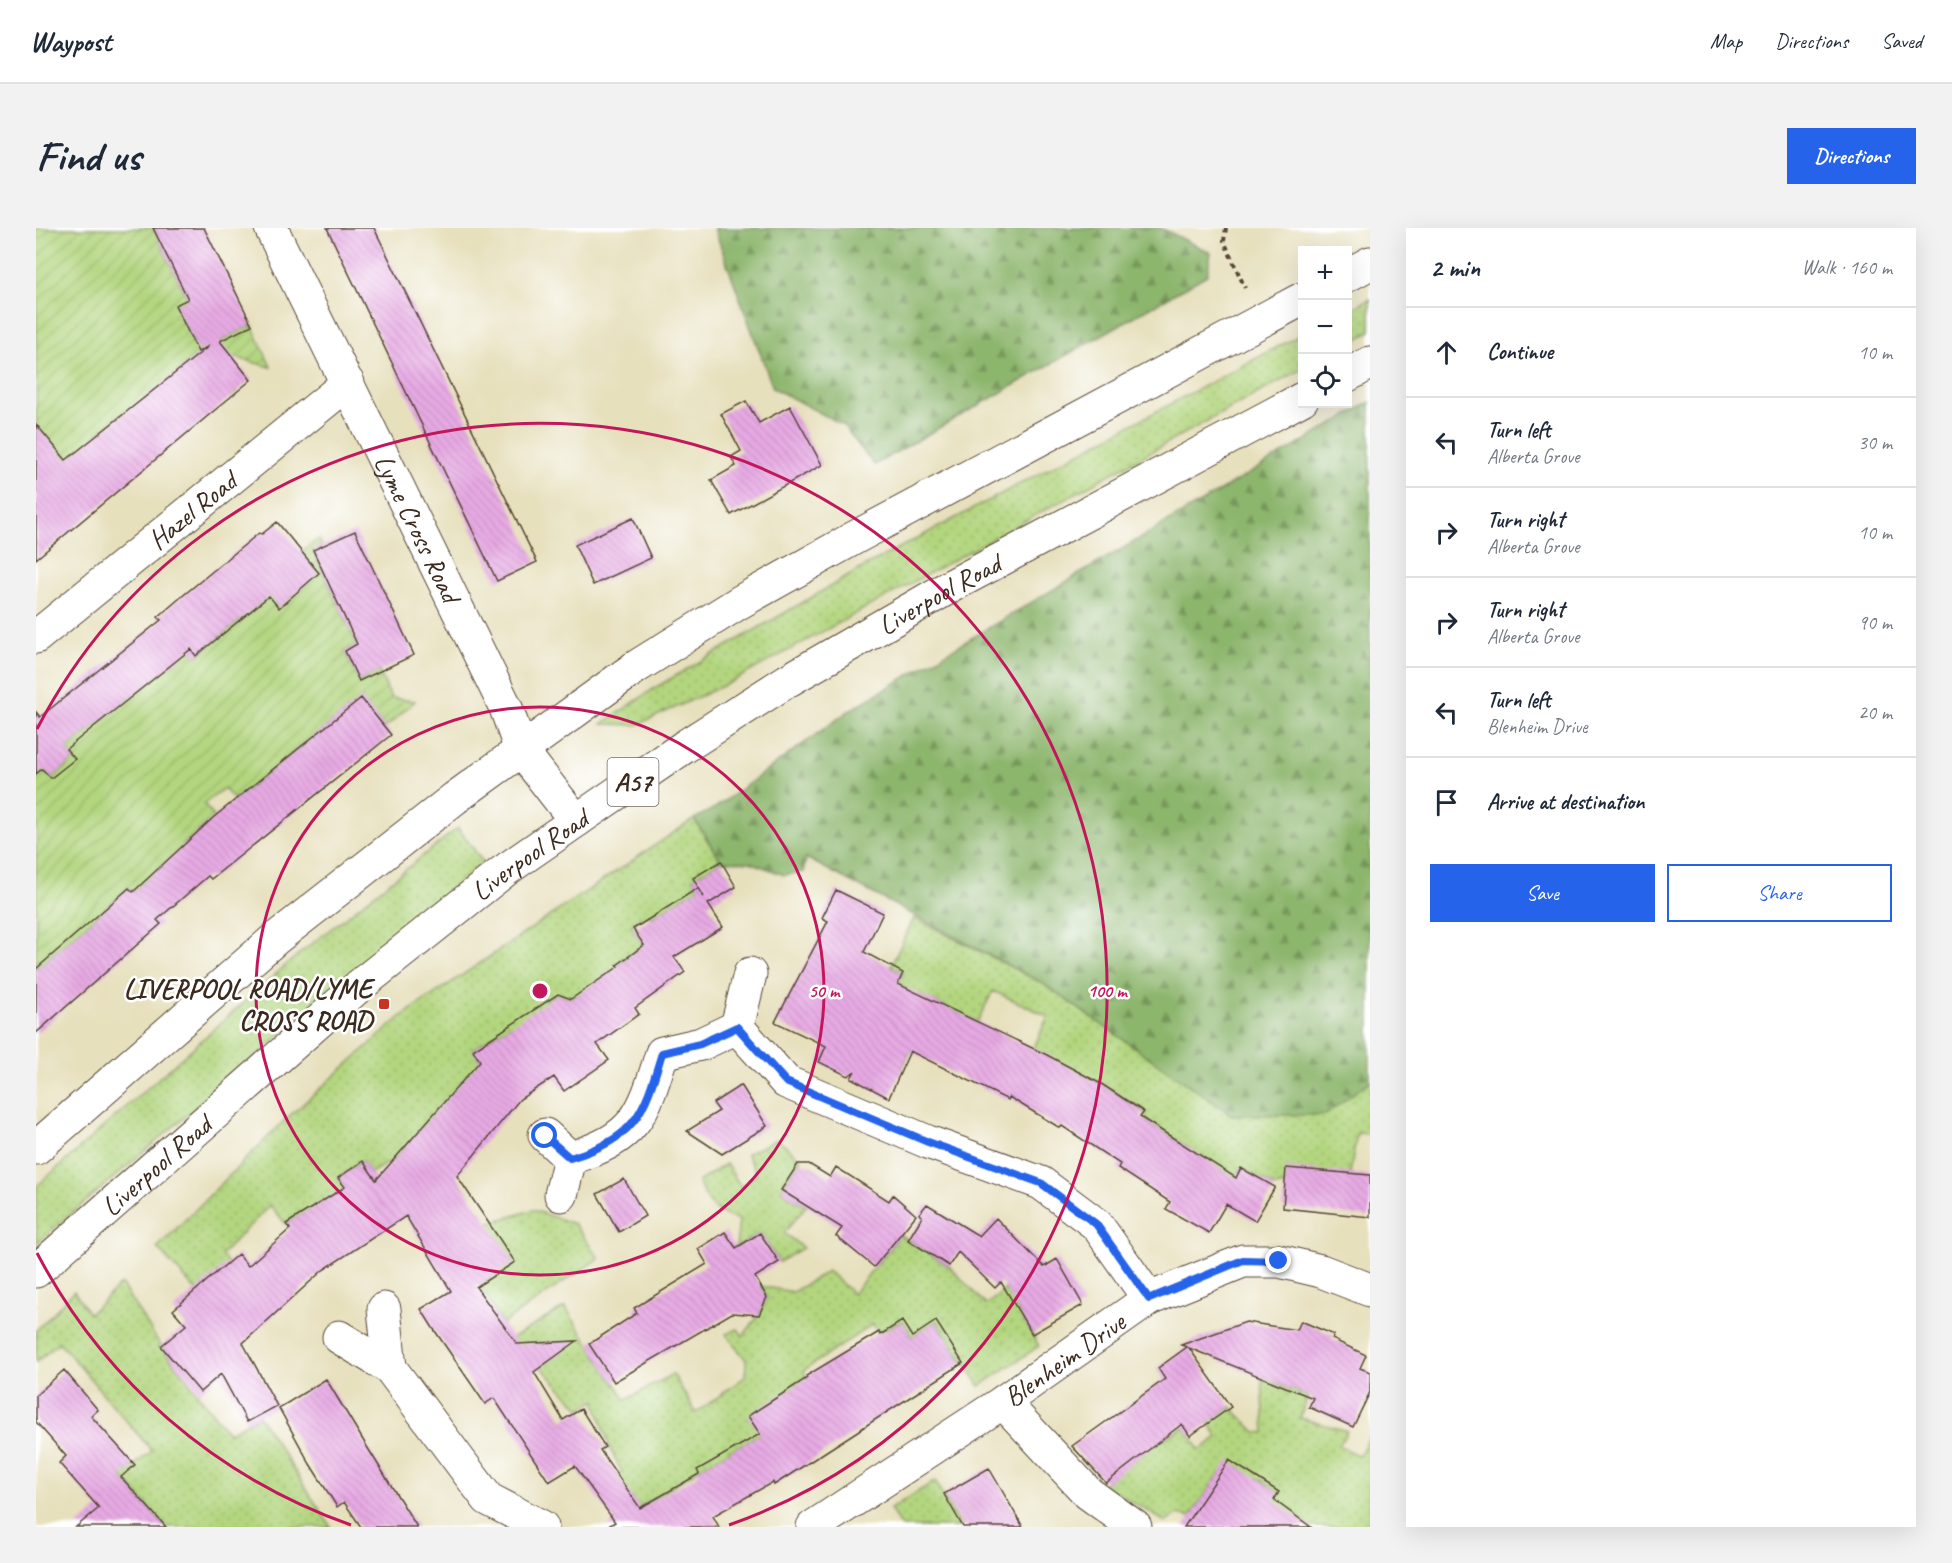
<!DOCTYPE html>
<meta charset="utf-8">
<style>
:root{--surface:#fff;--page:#f2f2f3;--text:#1f2937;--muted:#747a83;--line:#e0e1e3;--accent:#2563eb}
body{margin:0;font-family:Caveat,sans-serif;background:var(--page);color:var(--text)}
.controls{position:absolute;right:18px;top:18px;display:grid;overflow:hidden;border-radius:0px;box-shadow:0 6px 24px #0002}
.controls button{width:54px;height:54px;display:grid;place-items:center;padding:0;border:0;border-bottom:2px solid var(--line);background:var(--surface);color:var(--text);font:30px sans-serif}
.stop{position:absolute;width:18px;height:18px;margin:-14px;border:4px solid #2563eb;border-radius:50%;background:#fff}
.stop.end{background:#2563eb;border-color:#fff;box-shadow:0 2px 6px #0008}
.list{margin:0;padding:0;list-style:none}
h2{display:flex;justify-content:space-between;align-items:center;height:78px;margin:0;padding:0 24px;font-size:26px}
h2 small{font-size:20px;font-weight:400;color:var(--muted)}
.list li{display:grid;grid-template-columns:39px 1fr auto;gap:18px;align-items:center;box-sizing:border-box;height:90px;padding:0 24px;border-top:2px solid var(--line)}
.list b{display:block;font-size:22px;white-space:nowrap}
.list p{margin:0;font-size:20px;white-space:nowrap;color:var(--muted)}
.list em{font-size:20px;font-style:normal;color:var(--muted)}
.actions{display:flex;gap:12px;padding:18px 24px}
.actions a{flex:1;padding:14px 0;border:2px solid var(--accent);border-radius:0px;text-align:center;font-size:21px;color:var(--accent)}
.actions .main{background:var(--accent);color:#fff}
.icon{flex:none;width:33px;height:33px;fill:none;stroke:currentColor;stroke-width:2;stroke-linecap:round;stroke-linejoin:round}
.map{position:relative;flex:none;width:1334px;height:1299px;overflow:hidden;border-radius:0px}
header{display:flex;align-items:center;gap:36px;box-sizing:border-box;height:84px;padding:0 30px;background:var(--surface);border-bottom:2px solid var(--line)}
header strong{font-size:28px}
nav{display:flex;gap:33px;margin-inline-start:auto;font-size:21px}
.intro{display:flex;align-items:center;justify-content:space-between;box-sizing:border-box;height:144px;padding:0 36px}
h1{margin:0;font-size:42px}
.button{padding:15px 27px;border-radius:0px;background:var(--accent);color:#fff;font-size:21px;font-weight:700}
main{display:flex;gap:36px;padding:0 36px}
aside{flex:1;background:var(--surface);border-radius:0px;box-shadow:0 6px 24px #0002}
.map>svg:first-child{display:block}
.grass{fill:url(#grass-dots);stroke:#76804e;stroke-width:1.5}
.forest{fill:url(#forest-firs);stroke:#647046;stroke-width:1.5}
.garden{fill:url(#garden-furrows);stroke:#76804e;stroke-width:1.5}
.building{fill:url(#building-back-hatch)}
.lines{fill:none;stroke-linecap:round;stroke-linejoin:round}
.street-casing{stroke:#554536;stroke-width:35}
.highway-casing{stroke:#554536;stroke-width:35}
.path{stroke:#554536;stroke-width:4;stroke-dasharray:4.5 4.5;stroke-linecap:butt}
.street{stroke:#fff;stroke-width:33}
.highway{stroke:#fff;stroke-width:33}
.route{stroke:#2563eb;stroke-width:8}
.ring{fill:none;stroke:#c2185b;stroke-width:3}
.poi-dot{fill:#c8321e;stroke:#fff;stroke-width:2}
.labels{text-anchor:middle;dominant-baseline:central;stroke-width:5;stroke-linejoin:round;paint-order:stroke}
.shield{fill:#fff;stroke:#766a62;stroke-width:1.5}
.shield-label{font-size:27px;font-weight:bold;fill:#3b2a1e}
.street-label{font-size:28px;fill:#3b2a1e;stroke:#fff}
.poi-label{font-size:28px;font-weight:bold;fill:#3b2a1e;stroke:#fff;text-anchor:end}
.centre{fill:#c2185b;stroke:#fff;stroke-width:3}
.ring-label{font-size:18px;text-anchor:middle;font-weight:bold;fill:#c2185b;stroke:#fff;stroke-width:5;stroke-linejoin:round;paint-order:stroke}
</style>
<header>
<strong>Waypost</strong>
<nav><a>Map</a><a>Directions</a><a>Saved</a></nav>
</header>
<div class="intro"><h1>Find us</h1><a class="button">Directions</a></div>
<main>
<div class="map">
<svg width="1334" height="1299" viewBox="0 0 1334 1299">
<defs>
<pattern id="grass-dots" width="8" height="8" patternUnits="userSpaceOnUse" patternTransform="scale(1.5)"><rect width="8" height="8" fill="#b2d57e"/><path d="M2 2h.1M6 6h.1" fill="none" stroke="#9ab76c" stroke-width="1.8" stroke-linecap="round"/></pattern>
<pattern id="forest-firs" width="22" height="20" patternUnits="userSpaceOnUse" patternTransform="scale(1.5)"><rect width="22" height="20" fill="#8db66d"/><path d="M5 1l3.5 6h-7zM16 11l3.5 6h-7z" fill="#749459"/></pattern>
<pattern id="garden-furrows" width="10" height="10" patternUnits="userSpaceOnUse" patternTransform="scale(1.5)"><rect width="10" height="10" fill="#b2d57e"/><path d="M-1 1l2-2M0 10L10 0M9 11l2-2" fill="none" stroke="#9ab76c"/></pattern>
<pattern id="building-back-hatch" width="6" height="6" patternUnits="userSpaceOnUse" patternTransform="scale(1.5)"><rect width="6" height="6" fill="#e7aae4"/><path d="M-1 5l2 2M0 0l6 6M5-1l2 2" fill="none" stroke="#c792c3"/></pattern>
</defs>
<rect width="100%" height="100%" fill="#fff"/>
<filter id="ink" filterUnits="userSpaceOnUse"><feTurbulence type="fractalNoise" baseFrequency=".0167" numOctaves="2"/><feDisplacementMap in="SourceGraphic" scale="12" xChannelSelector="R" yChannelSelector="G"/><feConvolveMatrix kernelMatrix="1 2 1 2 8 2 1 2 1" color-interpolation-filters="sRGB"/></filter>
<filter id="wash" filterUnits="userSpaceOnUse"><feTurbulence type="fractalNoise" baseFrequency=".008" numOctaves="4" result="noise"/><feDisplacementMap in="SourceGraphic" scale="24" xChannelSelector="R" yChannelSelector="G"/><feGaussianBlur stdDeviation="1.35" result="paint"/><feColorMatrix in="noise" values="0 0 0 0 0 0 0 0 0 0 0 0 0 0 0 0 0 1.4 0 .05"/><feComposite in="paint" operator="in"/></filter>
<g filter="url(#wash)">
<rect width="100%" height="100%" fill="#e7e0bd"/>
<path class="grass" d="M 1334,71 L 1334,104 L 1312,116 L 1312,83 Z
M 1266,106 L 1266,141 L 693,455 L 601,497 L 566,496 L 622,458 L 835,335 Z
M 658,591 L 685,633 L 657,650 L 663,660 L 619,687 L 608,688 L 595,698 L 608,717 L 581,737 L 586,744 L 536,770 L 519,766 L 510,772 L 510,781 L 486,815 L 475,797 L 437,821 L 445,835 L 358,931 L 335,945 L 327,933 L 302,950 L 310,961 L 250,996 L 234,977 L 185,1027 L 206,1050 L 175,1079 L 121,1020 L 250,891 L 367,787 Z
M 422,600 L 447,634 L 0,1016 L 0,959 L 258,730 Z
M 878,690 L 1006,755 L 1196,887 L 1334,853 L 1334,906 L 1321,905 L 1314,945 L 1239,959 L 1205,940 L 1199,952 L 1160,930 L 1153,920 L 1112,894 L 1108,883 L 1067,857 L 997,822 L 1012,788 L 957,763 L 941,794 L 897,773 L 866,841 L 840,828 L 839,805 L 867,745 L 855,738 Z
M 741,911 L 765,931 L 745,962 L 770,978 L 748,1005 L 767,1020 L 743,1034 L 724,1005 L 700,1020 L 703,992 C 677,984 673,977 662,954 L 690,936 L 705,959 L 721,945 L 710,926 Z
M 497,982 L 538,996 L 563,1030 L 466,1096 L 444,1056 L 453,1050 L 452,995 Z
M 864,1007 L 913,1038 L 950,1077 L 970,1061 L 1003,1118 L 944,1158 L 900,1093 L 876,1109 L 866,1093 L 843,1104 L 837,1096 L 767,1143 L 779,1161 L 724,1206 L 661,1242 L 589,1289 L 564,1258 L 586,1244 L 575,1223 L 559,1172 L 545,1181 L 505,1139 L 485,1123 L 476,1110 L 529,1079 L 590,1172 L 637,1146 L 660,1185 L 710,1148 L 710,1132 L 690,1106 L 702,1101 L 707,1108 L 723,1087 L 731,1069 L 724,1058 L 757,1064 L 792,1043 L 817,1066 Z
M 85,1056 L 125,1118 L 192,1205 L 223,1188 L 295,1299 L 130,1299 L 85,1248 L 116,1223 L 23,1114 L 0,1134 L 0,1103 L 38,1063 L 53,1086 Z
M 1229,1130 L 1240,1155 L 1272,1168 L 1264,1190 L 1311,1203 L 1303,1218 L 1323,1228 L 1334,1208 L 1334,1299 L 1273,1299 L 1224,1283 L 1243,1264 L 1222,1250 L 1213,1263 L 1185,1244 L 1154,1289 L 1142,1286 L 1130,1294 L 1067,1257 L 1103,1226 L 1148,1199 L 1164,1222 L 1182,1209 L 1172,1194 L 1195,1179 L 1220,1204 L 1229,1205 L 1226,1151 Z
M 899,1253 L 924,1299 L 865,1299 L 854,1281 Z"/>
<path class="forest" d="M 678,0 L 1125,0 L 1175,25 L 1171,47 L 838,237 L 807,197 L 737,160 Z
M 1334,174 L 1334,853 L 1289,887 L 1196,887 L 1006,755 L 770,630 L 767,644 L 748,647 L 714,634 L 685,633 L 658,591 L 679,580 L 814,482 Z"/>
<path class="garden" d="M 0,0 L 117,0 L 152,71 L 140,77 L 157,114 L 173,118 L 216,97 L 235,139 L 198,129 L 185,142 L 202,163 L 194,169 L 93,199 L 83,187 L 62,205 L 71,215 L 40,240 L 16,214 L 0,227 Z
M 283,311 L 286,318 L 277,323 L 321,416 L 309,423 L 323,453 L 343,443 L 355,470 L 379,473 L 349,500 L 325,471 L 198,572 L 188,560 L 168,576 L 179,590 L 147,616 L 169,644 L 133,632 L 97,664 L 93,660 L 0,741 L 0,548 L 8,542 L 15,550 L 39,531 L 30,521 L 137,435 L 153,419 L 161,428 L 202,394 L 226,358 L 243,379 L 258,367 L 253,332 Z"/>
<g id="blocks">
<path class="building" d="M 117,0 L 168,0 L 216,97 L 184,113 L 215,152 L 0,331 L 0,196 L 30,232 L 173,118 L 162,124 L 139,77 L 152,71 Z
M 291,0 L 338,0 L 501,334 L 461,353 Z
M 710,173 L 723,195 L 754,178 L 786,237 L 695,287 L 675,252 L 700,238 L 695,229 L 705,223 L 685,186 Z
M 597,290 L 615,330 L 557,357 L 539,317 Z
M 241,294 L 283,345 L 243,380 L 233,368 L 160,428 L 155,421 L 30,521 L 39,531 L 15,550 L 6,541 L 0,546 L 0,484 L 4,489 L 125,392 L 122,389 L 144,370 L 223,305 L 226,306 Z
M 319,303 L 378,427 L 323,453 L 309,423 L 321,416 L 277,322 Z
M 325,470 L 355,507 L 175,651 L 172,648 L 121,692 L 125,696 L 0,805 L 0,741 L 93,660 L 97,664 L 178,589 Z
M 685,633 L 700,659 L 672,676 L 687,699 L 638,729 L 649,744 L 599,780 L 603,786 L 561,816 L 573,832 L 528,863 L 518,849 L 484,871 L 421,948 L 479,1034 L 440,1059 L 481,1116 L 541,1113 L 498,1144 L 527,1192 L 545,1181 L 569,1219 L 564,1222 L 604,1280 L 663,1246 L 661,1242 L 724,1206 L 712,1188 L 771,1150 L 770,1148 L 843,1104 L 844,1107 L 866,1093 L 876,1109 L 900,1093 L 927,1135 L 738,1257 L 737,1254 L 677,1288 L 683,1299 L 571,1299 L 579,1294 L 539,1238 L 513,1254 L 458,1170 L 449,1176 L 397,1100 L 385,1081 L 415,1063 L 370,988 L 287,1042 L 207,1115 L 241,1178 L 211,1194 L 185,1146 L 164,1164 L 125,1118 L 150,1097 L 137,1082 L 202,1026 L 212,1038 L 254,1001 L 250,996 L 309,959 L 302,950 L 327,933 L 340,952 L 444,833 L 437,822 L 522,766 L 535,771 L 582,739 L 581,737 L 608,717 L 597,701 L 662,660 L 668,669 L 657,650 Z
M 800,662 L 847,685 L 828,724 L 867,745 L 862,756 L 1011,827 L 1067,857 L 1108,884 L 1104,889 L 1200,950 L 1205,940 L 1239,959 L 1219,993 L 1190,976 L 1173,1005 L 1130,981 L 1134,974 L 1082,940 L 1084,936 L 1026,898 L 1024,900 L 973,869 L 972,872 L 874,823 L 853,870 L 815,850 L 819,843 L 812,848 L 783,834 L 790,818 L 739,794 L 792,693 L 786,690 Z
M 705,857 L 731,898 L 686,926 L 651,903 L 683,883 L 677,875 Z
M 762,936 L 773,936 L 794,949 L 800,939 L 853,973 L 857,967 L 880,987 L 838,1039 L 800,1008 L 806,1000 L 745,962 Z
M 1250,940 L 1334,947 L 1334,989 L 1247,980 Z
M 588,951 L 609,988 L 583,1004 L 561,966 Z
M 891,976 L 943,1008 L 960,990 L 1008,1039 L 1021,1031 L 1047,1077 L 996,1106 L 965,1054 L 959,1060 L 922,1024 L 913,1038 L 872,1012 L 886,989 L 883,986 Z
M 689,1004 L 700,1020 L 724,1005 L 743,1034 L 719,1049 L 731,1069 L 723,1087 L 696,1085 L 578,1154 L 553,1116 L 601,1085 L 598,1080 L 671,1036 L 662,1021 Z
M 1265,1093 L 1298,1107 L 1296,1111 L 1330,1127 L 1324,1140 L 1334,1144 L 1334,1164 L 1317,1199 L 1273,1179 L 1277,1170 L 1153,1120 L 1195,1179 L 1154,1208 L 1146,1196 L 1070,1255 L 1036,1218 L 1129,1151 L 1122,1140 L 1151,1119 L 1145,1117 L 1210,1094 L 1261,1102 Z
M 28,1142 L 62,1182 L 55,1188 L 99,1237 L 85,1249 L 130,1299 L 40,1299 L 63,1280 L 23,1235 L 30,1228 L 0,1194 L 0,1167 Z
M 290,1151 L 333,1222 L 381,1299 L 325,1299 L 308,1274 L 301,1279 L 274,1236 L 243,1180 Z
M 1193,1232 L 1243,1264 L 1238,1272 L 1275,1299 L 1148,1299 Z
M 953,1240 L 987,1299 L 927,1299 L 908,1266 Z"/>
</g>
</g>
<g filter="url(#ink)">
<use href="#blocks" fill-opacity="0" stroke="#554536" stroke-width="1.5"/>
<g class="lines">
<defs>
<g id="street">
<path id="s1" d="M 235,0 L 470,480 L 485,522 L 540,593"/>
<path id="s2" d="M 0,409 L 312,155"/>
<path d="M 714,746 L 701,799 L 750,854 L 892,914 L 1005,955 L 1061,997 L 1113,1071"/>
<path d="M 509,907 L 534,930 L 525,967"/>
<path d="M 534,930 C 600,910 607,888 626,825 L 665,816 L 701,799"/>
<path d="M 348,1081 L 354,1140 L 452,1271 L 506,1299"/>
<path d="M 303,1109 L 354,1140"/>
<path d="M 967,1174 L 1052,1265 L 1099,1299"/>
<path id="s3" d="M 777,1299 L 967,1174 L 1113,1071 L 1207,1033 L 1243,1033 L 1285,1043 L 1334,1062"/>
</g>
<g id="highway">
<path d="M 1312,47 L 1334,35"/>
<path d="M 1312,147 L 1334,135"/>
<path d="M 0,920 L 239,711 L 419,570 L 600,439 L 704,374 L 820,309 L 1266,71"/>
<path id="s4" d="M 0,1043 L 323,758 L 468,643 L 540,593 L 648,519 L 751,453 L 915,358 L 1266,171"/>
</g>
</defs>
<use href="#street" class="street-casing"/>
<use href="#highway" class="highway-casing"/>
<path class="path" d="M 1190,0 L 1188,13 L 1209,60"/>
<use href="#street" class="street"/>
<use href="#highway" class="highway"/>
</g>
</g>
<g class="lines" filter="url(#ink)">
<path class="route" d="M 509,908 L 534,930 C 599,910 607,888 626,825 L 664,816 L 701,799 L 750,854 L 892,914 L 1005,955 L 1060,996 L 1113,1071 L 1207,1032 L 1243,1033"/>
</g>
<g class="ring">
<circle cx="504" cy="763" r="284"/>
<path d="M315 1297A567 567 0 0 1 1 1025M1 501A567 567 0 1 1 693 1297"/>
</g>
<rect class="poi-dot" x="342" y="770" width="12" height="12" rx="3"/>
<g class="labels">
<rect class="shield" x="571.5" y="530" width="51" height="48" rx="4.5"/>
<g class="shield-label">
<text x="597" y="554">A57</text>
</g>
<g class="street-label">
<text stroke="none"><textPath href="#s2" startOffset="201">Hazel Road</textPath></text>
<text stroke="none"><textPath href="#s1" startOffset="334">Lyme Cross Road</textPath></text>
<text stroke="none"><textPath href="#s4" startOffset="1132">Liverpool Road</textPath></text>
<text stroke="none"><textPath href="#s4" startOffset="646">Liverpool Road</textPath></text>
<text stroke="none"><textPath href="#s4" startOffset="160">Liverpool Road</textPath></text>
<text stroke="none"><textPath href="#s3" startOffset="302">Blenheim Drive</textPath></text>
</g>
<g class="poi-label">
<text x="336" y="760">LIVERPOOL ROAD/LYME<tspan x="336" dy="32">CROSS ROAD</tspan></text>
</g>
</g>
<circle cx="504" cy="763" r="9" class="centre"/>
<g class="ring-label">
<text x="788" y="769">50 m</text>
<text x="1071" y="769">100 m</text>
</g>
</svg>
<div class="controls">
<button>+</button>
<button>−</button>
<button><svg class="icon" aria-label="locate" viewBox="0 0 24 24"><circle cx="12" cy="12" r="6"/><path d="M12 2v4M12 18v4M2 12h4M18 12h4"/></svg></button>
</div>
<div class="stop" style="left:509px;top:908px"></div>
<div class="stop end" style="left:1243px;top:1033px"></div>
</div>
<aside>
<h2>2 min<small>Walk · 160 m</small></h2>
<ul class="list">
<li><svg class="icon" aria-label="ahead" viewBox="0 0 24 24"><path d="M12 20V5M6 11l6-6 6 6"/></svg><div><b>Continue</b></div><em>10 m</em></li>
<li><svg class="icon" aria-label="left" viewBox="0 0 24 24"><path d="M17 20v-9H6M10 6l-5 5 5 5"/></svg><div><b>Turn left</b><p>Alberta Grove</p></div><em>30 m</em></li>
<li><svg class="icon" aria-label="right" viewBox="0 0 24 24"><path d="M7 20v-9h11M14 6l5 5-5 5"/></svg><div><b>Turn right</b><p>Alberta Grove</p></div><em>10 m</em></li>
<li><svg class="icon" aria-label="right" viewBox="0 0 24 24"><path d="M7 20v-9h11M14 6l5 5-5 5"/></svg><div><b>Turn right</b><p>Alberta Grove</p></div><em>90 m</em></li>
<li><svg class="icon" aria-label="left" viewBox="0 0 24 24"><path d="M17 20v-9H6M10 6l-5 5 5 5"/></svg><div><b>Turn left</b><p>Blenheim Drive</p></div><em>20 m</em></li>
<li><svg class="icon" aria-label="arrive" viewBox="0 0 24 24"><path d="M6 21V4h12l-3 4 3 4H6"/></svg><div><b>Arrive at destination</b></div></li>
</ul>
<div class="actions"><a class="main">Save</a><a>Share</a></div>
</aside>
</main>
